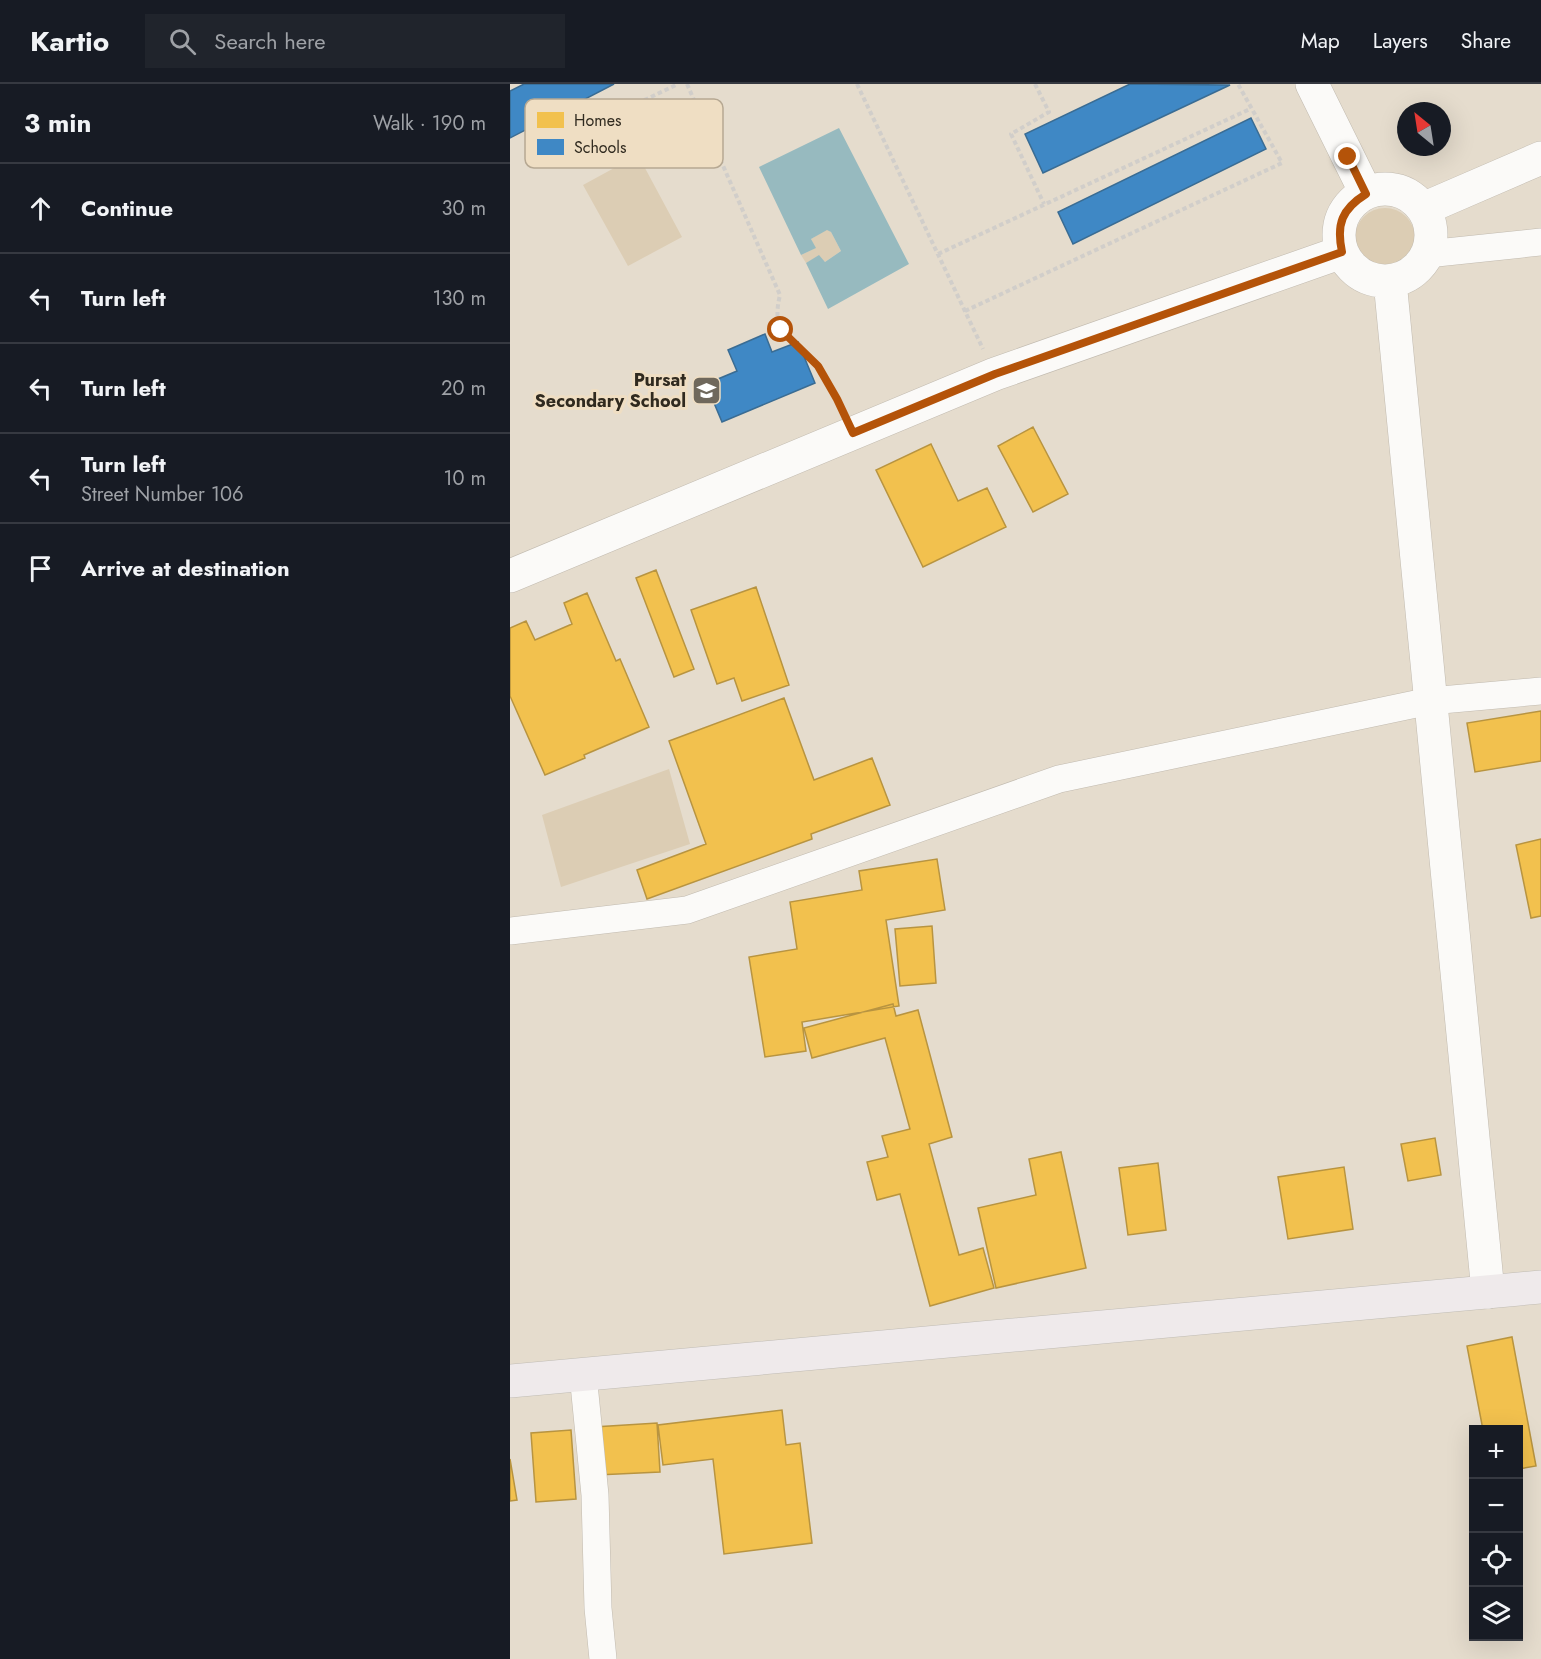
<!DOCTYPE html>
<meta charset="utf-8">
<style>
:root{--surface:#171b24;--page:#20242c;--text:#f1f3f6;--muted:#9ea1a6;--line:#363941}
body{margin:0;font-family:Jost,sans-serif;background:var(--page);color:var(--text)}
.controls{position:absolute;right:18px;bottom:18px;display:grid;overflow:hidden;border-radius:0px;box-shadow:0 6px 24px #0002}
.controls button{width:54px;height:54px;display:grid;place-items:center;padding:0;border:0;border-bottom:2px solid var(--line);background:var(--surface);color:var(--text);font:30px sans-serif}
.compass{position:absolute;left:887px;top:18px;width:54px;height:54px;border-radius:50%;background:var(--surface);box-shadow:0 6px 24px #0002;rotate:330deg}
.stop{position:absolute;width:18px;height:18px;margin:-14px;border:4px solid #b45309;border-radius:50%;background:#fff}
.stop.end{background:#b45309;border-color:#fff;box-shadow:0 2px 6px #0008}
.list{margin:0;padding:0;list-style:none}
h2{display:flex;justify-content:space-between;align-items:center;height:78px;margin:0;padding:0 24px;font-size:26px}
h2 small{font-size:20px;font-weight:400;color:var(--muted)}
.list li{display:grid;grid-template-columns:39px 1fr auto;gap:18px;align-items:center;box-sizing:border-box;height:90px;padding:0 24px;border-top:2px solid var(--line)}
.list b{display:block;font-size:22px;white-space:nowrap}
.list p{margin:0;font-size:20px;white-space:nowrap;color:var(--muted)}
.list em{font-size:20px;font-style:normal;color:var(--muted)}
.icon{flex:none;width:33px;height:33px;fill:none;stroke:currentColor;stroke-width:2;stroke-linecap:round;stroke-linejoin:round}
.map{position:relative;flex:none;width:1031px;height:1575px;overflow:hidden}
header{display:flex;align-items:center;gap:36px;box-sizing:border-box;height:84px;padding:0 30px;background:var(--surface);border-bottom:2px solid var(--line)}
header strong{font-size:28px}
nav{display:flex;gap:33px;margin-inline-start:auto;font-size:21px}
.search{width:420px;height:54px;background:var(--page);display:flex;align-items:center;gap:15px;box-sizing:border-box;padding:0 21px;border-radius:0px;color:var(--muted);font-size:22px}
main{display:flex}
aside{flex:1;background:var(--surface)}
.map>svg:first-child{display:block}
.green{fill:#dccdb4}
.water{fill:#97babf}
.homes{fill:#f2c14e;stroke:#b89440;stroke-width:1.5}
.schools{fill:#3f88c5;stroke:#3a6c93;stroke-width:1.5}
.lines{fill:none;stroke-linecap:round;stroke-linejoin:round}
.minor-casing{stroke:#c1baaf;stroke-width:28}
.tertiary-casing{stroke:#c1baaf;stroke-width:34}
.primary-casing{stroke:#c0bcb4;stroke-width:34}
.path{stroke:#d1ceca;stroke-width:4;stroke-dasharray:4.5 3;stroke-linecap:butt}
.minor{stroke:#fbfaf8;stroke-width:27}
.tertiary{stroke:#fbfaf8;stroke-width:33}
.primary{stroke:#efeaeb;stroke-width:33}
.route{stroke:#b45309;stroke-width:8}
.labels{text-anchor:middle;dominant-baseline:central;stroke-width:6;stroke-linejoin:round;paint-order:stroke}
.poi-label{font-size:18px;font-weight:bold;fill:#302a1f;stroke:#efdec3;text-anchor:end}
.key{fill:#efdec3;stroke:#b6a892;stroke-width:1.5}
.key-label{font-size:16px;fill:#302a1f}
</style>
<header>
<strong>Kartio</strong>
<div class="search"><svg class="icon" aria-label="search" viewBox="0 0 24 24"><circle cx="10" cy="10" r="6"/><path d="M15 15l6 6"/></svg>Search here</div>
<nav><a>Map</a><a>Layers</a><a>Share</a></nav>
</header>
<main>
<aside>
<h2>3 min<small>Walk · 190 m</small></h2>
<ul class="list">
<li><svg class="icon" aria-label="ahead" viewBox="0 0 24 24"><path d="M12 20V5M6 11l6-6 6 6"/></svg><div><b>Continue</b></div><em>30 m</em></li>
<li><svg class="icon" aria-label="left" viewBox="0 0 24 24"><path d="M17 20v-9H6M10 6l-5 5 5 5"/></svg><div><b>Turn left</b></div><em>130 m</em></li>
<li><svg class="icon" aria-label="left" viewBox="0 0 24 24"><path d="M17 20v-9H6M10 6l-5 5 5 5"/></svg><div><b>Turn left</b></div><em>20 m</em></li>
<li><svg class="icon" aria-label="left" viewBox="0 0 24 24"><path d="M17 20v-9H6M10 6l-5 5 5 5"/></svg><div><b>Turn left</b><p>Street Number 106</p></div><em>10 m</em></li>
<li><svg class="icon" aria-label="arrive" viewBox="0 0 24 24"><path d="M6 21V4h12l-3 4 3 4H6"/></svg><div><b>Arrive at destination</b></div></li>
</ul>
</aside>
<div class="map">
<svg width="1031" height="1575" viewBox="0 0 1031 1575">
<rect width="100%" height="100%" fill="#e5dccd"/>
<path class="green" d="M 128,71 L 172,153 L 118,182 L 73,101 Z
M845 154a30 30 0 1 1 60 0a30 30 0 1 1-60 0Z
M 317,145 L 321,148 L 331,167 L 315,178 L 309,172 L 296,179 L 291,171 L 305,164 L 301,155 Z
M 159,685 L 180,760 L 51,803 L 32,731 Z"/>
<path class="water" d="M 329,44 L 399,180 L 318,225 L 296,179 L 309,171 L 315,178 L 331,167 L 321,148 L 317,146 L 301,155 L 306,164 L 291,171 L 249,83 Z"/>
<path class="homes" d="M 523,343 L 558,410 L 523,428 L 488,362 Z
M 421,360 L 448,417 L 477,404 L 496,443 L 413,483 L 366,386 Z
M 146,486 L 184,585 L 164,593 L 126,494 Z
M 246,503 L 279,601 L 232,617 L 224,594 L 207,600 L 181,526 Z
M 77,509 L 106,577 L 110,575 L 139,643 L 74,671 L 75,674 L 35,691 L 0,612 L 0,544 L 16,537 L 25,556 L 62,540 L 54,519 Z
M 274,614 L 304,696 L 362,674 L 380,721 L 301,750 L 302,755 L 137,815 L 127,786 L 196,760 L 159,657 Z
M 1031,627 L 1031,677 L 965,688 L 957,639 Z
M 1031,755 L 1031,832 L 1021,834 L 1006,761 Z
M 427,775 L 435,826 L 376,836 L 389,922 L 292,938 L 296,967 L 255,973 L 239,873 L 287,865 L 280,818 L 352,806 L 349,787 Z
M 422,842 L 426,899 L 390,902 L 385,845 Z
M 383,920 L 386,932 L 408,926 L 442,1053 L 419,1060 L 449,1171 L 473,1164 L 484,1204 L 420,1222 L 390,1110 L 367,1116 L 357,1078 L 378,1073 L 372,1052 L 400,1045 L 375,954 L 302,974 L 294,944 Z
M 925,1054 L 931,1091 L 898,1097 L 891,1060 Z
M 551,1068 L 576,1184 L 486,1204 L 468,1124 L 526,1111 L 519,1075 Z
M 648,1079 L 656,1146 L 618,1151 L 609,1084 Z
M 834,1083 L 843,1145 L 778,1155 L 768,1093 Z
M 1002,1253 L 1026,1382 L 1008,1385 L 1008,1346 L 973,1346 L 957,1262 Z
M 272,1326 L 276,1361 L 290,1359 L 302,1459 L 214,1470 L 203,1375 L 153,1381 L 148,1341 Z
M 147,1339 L 150,1388 L 87,1391 L 84,1343 Z
M 61,1346 L 66,1415 L 26,1418 L 21,1349 Z
M 0,1375 L 7,1416 L 0,1417 Z"/>
<path class="schools" d="M 14,0 L 104,0 L 0,54 L 0,7 Z
M 620,0 L 720,1 L 533,89 L 515,50 Z
M 741,34 L 756,65 L 563,160 L 548,128 Z
M 255,250 L 262,268 L 288,258 L 305,299 L 212,338 L 196,300 L 227,287 L 218,266 Z"/>
<g class="lines">
<defs>
<path id="minor" d="M 917,170 L 1031,158
M 0,847 L 177,826 L 549,695 L 920,617 L 1031,607
M 73,1290 L 85,1411 L 88,1524 L 93,1575"/>
<path id="tertiary" d="M 802,0 L 856,109
M829 151a46 46 0 1 1 92 0a46 46 0 1 1-92 0Z
M 913,125 L 1031,74
M 880,197 L 978,1208
M 0,492 L 485,290 L 832,168"/>
<path id="primary" d="M 0,1297 L 1031,1203"/>
</defs>
<use href="#minor" class="minor-casing"/>
<use href="#tertiary" class="tertiary-casing"/>
<use href="#primary" class="primary-casing"/>
<path class="path" d="M 177,0 L 270,211 C 260,252 281,252 304,277 C 315,289 324,308 331,322
M 347,0 L 473,265
M 525,0 L 539,28 L 501,50 L 534,120
M 26,68 L 168,0
M 428,170 L 740,25
M 455,227 L 772,79 L 728,0"/>
<use href="#minor" class="minor"/>
<use href="#tertiary" class="tertiary"/>
<use href="#primary" class="primary"/>
</g>
<g class="lines">
<path class="route" d="M 271,246 L 308,282 L 327,315 L 343,349 L 485,290 L 832,168 C 826,140 832,125 856,110 L 838,73"/>
</g>
<defs>
<symbol id="school-square" viewBox="-11 -11 22 22"><rect x="-9" y="-9" width="18" height="18" rx="4" fill="#6f685c" stroke="#efdec3"/><path d="M0-5L7-2L0 1L-7-2ZM-4 1L0 2.5L4 1V4Q0 6-4 4Z" fill="#fff"/></symbol>
</defs>
<g fill-rule="evenodd">
<use href="#school-square" x="180" y="290" width="33" height="33"/>
</g>
<g class="labels">
<g class="poi-label">
<text x="176" y="296">Pursat<tspan x="176" dy="21">Secondary School</tspan></text>
</g>
</g>
<rect x="15" y="15" width="198" height="69" rx="9" class="key"/>
<rect x="27" y="28" width="27" height="16" fill="#f2c14e"/>
<rect x="27" y="55" width="27" height="16" fill="#3f88c5"/>
<g class="key-label">
<text x="64" y="42">Homes</text>
<text x="64" y="69">Schools</text>
</g>
</svg>
<div class="controls">
<button>+</button>
<button>−</button>
<button><svg class="icon" aria-label="locate" viewBox="0 0 24 24"><circle cx="12" cy="12" r="6"/><path d="M12 2v4M12 18v4M2 12h4M18 12h4"/></svg></button>
<button><svg class="icon" aria-label="layers" viewBox="0 0 24 24"><path d="M12 4l9 5-9 5-9-5zM3 14l9 5 9-5"/></svg></button>
</div>
<svg class="compass" viewBox="-18 -18 36 36"><path d="M0-13l5 13h-10z" fill="#e53935"/><path d="M0 13l5-13h-10z" fill="#9ea1a6"/></svg>
<div class="stop" style="left:271px;top:246px"></div>
<div class="stop end" style="left:838px;top:73px"></div>
</div>
</main>
